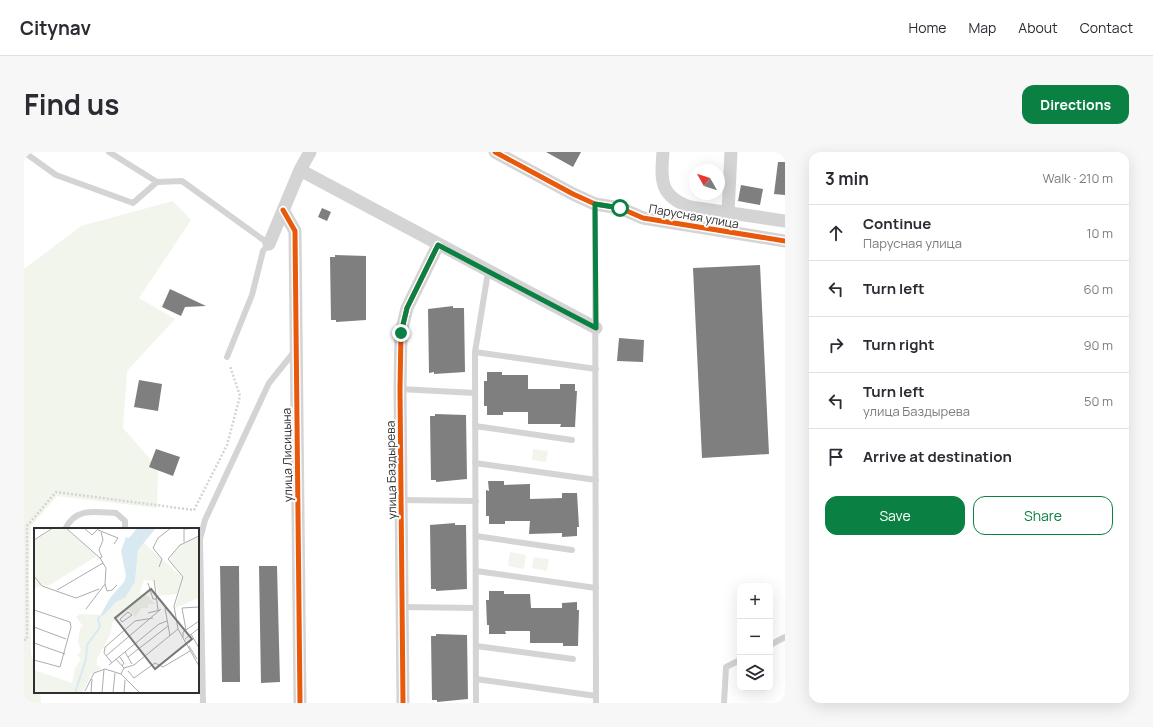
<!DOCTYPE html>
<meta charset="utf-8">
<style>
:root{--surface:#fff;--page:#f7f7f7;--text:#2b2b33;--muted:#7c7c81;--line:#e1e1e2;--accent:#0b8043}
body{margin:0;font-family:Manrope,sans-serif;background:var(--page);color:var(--text)}
.controls{position:absolute;right:12px;bottom:12px;display:grid;overflow:hidden;border-radius:8px;box-shadow:0 4px 16px #0002}
.controls button{width:36px;height:36px;display:grid;place-items:center;padding:0;border:0;border-bottom:1px solid var(--line);background:var(--surface);color:var(--text);font:20px sans-serif}
.compass{position:absolute;left:665px;top:12px;width:36px;height:36px;border-radius:50%;background:var(--surface);box-shadow:0 4px 16px #0002;rotate:309deg}
.stop{position:absolute;width:12px;height:12px;margin:-9px;border:3px solid #0b8043;border-radius:50%;background:#fff}
.stop.end{background:#0b8043;border-color:#fff;box-shadow:0 1px 4px #0008}
.list{margin:0;padding:0;list-style:none}
h2{display:flex;justify-content:space-between;align-items:center;height:52px;margin:0;padding:0 16px;font-size:17px}
h2 small{font-size:13px;font-weight:400;color:var(--muted)}
.list li{display:grid;grid-template-columns:26px 1fr auto;gap:12px;align-items:center;box-sizing:border-box;height:56px;padding:0 16px;border-top:1px solid var(--line)}
.list b{display:block;font-size:15px;white-space:nowrap}
.list p{margin:0;font-size:13px;white-space:nowrap;color:var(--muted)}
.list em{font-size:13px;font-style:normal;color:var(--muted)}
.actions{display:flex;gap:8px;padding:12px 16px}
.actions a{flex:1;padding:9px 0;border:1px solid var(--accent);border-radius:12px;text-align:center;font-size:14px;color:var(--accent)}
.actions .main{background:var(--accent);color:#fff}
.icon{flex:none;width:22px;height:22px;fill:none;stroke:currentColor;stroke-width:2;stroke-linecap:round;stroke-linejoin:round}
.map{position:relative;flex:none;width:761px;height:551px;overflow:hidden;border-radius:12px}
header{display:flex;align-items:center;gap:24px;box-sizing:border-box;height:56px;padding:0 20px;background:var(--surface);border-bottom:1px solid var(--line)}
header strong{font-size:19px}
nav{display:flex;gap:22px;margin-inline-start:auto;font-size:14px}
.intro{display:flex;align-items:center;justify-content:space-between;box-sizing:border-box;height:96px;padding:0 24px}
h1{margin:0;font-size:28px}
.button{padding:10px 18px;border-radius:12px;background:var(--accent);color:#fff;font-size:14px;font-weight:700}
main{display:flex;gap:24px;padding:0 24px}
aside{flex:1;background:var(--surface);border-radius:12px;box-shadow:0 4px 16px #0002}
.map>svg:first-child{display:block}
.green{fill:#f1f5ec}
.building{fill:#7f7f7f}
.lines{fill:none;stroke-linecap:round;stroke-linejoin:round}
.path{stroke:#d4d4d4;stroke-width:2.5;stroke-dasharray:2 2;stroke-linecap:butt}
.service{stroke:#d4d4d4;stroke-width:6}
.minor{stroke:#d4d4d4;stroke-width:13}
.cycleway-casing{stroke:#fff;stroke-width:8}
.cycleway{stroke:#e8590c;stroke-width:5}
.route{stroke:#0b8043;stroke-width:5}
.labels{text-anchor:middle;dominant-baseline:central;stroke-width:4;stroke-linejoin:round;paint-order:stroke}
.street-label{font-size:12px;fill:#2f2f2f;stroke:#fff}
.inset-river{fill:none;stroke:#d9e9f2;stroke-width:2}
.inset-road{fill:none;stroke:#acacac;stroke-width:1}
.view{fill:#787878;fill-opacity:0.15;stroke:#787878;stroke-width:2}
.inset-edge{fill:none;stroke:#2f2f2f;stroke-width:2}
</style>
<header>
<strong>Citynav</strong>
<nav><a>Home</a><a>Map</a><a>About</a><a>Contact</a></nav>
</header>
<div class="intro"><h1>Find us</h1><a class="button">Directions</a></div>
<main>
<div class="map">
<svg width="761" height="551" viewBox="0 0 761 551">
<rect width="100%" height="100%" fill="#fff"/>
<path class="green" d="M 149,49 L 167,68 L 115,146 L 151,167 L 103,219 L 99,276 L 134,316 L 133,356 L 33,344 L 7,374 L 5,423 L 7,501 L 11,518 L 11,540 L 16,540 L 17,551 L 0,551 L 0,117 L 57,74 Z
M 509,297 L 524,299 L 522,310 L 508,308 Z
M 486,400 L 502,403 L 500,417 L 484,414 Z
M 510,405 L 525,407 L 523,419 L 508,416 Z"/>
<path class="building" d="M 522,0 L 557,0 L 549,15 Z
M 754,10 L 761,10 L 761,43 L 750,42 Z
M 717,33 L 739,37 L 736,53 L 714,49 Z
M 298,56 L 307,60 L 303,69 L 294,65 Z
M 311,103 L 342,104 L 342,168 L 312,170 L 312,168 L 307,168 L 306,105 L 311,105 Z
M 736,113 L 745,302 L 678,306 L 669,116 Z
M 146,137 L 182,154 L 161,155 L 157,164 L 138,155 Z
M 429,154 L 429,156 L 440,156 L 441,220 L 410,222 L 410,220 L 405,221 L 404,157 Z
M 595,186 L 620,188 L 619,210 L 593,209 Z
M 463,220 L 478,220 L 478,223 L 504,223 L 504,237 L 536,237 L 536,232 L 551,232 L 551,239 L 553,239 L 551,275 L 536,275 L 537,272 L 504,272 L 504,260 L 479,260 L 479,263 L 463,263 L 463,254 L 460,254 L 460,229 L 463,229 Z
M 115,228 L 138,232 L 134,259 L 110,255 Z
M 411,262 L 442,263 L 443,327 L 412,330 L 412,328 L 407,328 L 406,264 L 411,264 Z
M 132,297 L 156,305 L 149,324 L 125,315 Z
M 464,329 L 480,329 L 480,333 L 506,332 L 506,347 L 538,346 L 538,341 L 553,341 L 555,375 L 553,375 L 553,384 L 538,385 L 538,381 L 505,382 L 506,369 L 481,369 L 481,372 L 465,372 L 465,364 L 462,364 L 462,338 L 465,339 Z
M 431,371 L 431,373 L 442,373 L 443,437 L 412,439 L 412,437 L 407,437 L 406,373 Z
M 196,414 L 215,414 L 216,530 L 198,530 Z
M 235,414 L 253,414 L 256,530 L 237,531 Z
M 465,439 L 480,439 L 480,442 L 506,442 L 507,456 L 538,456 L 538,451 L 553,450 L 553,458 L 555,458 L 554,494 L 539,494 L 539,491 L 506,491 L 506,479 L 481,479 L 482,482 L 465,482 L 465,473 L 463,473 L 462,448 L 465,448 Z
M 412,482 L 443,483 L 444,547 L 413,550 L 413,548 L 408,548 L 407,484 L 412,484 Z"/>
<g class="lines">
<path class="path" d="M 0,488 L 3,487 L 3,374 L 32,340 L 170,358 L 203,293 L 216,244 L 206,214"/>
<path class="service" d="M 0,0 L 32,23 L 109,51 L 133,30
M 85,0 L 133,30 L 158,29 L 245,92 L 239,99 L 228,143 L 203,205
M 571,52 L 572,551
M 451,200 L 572,217
M 376,237 L 451,241
M 451,274 L 548,288
M 451,311 L 572,328
M 377,348 L 452,349
M 41,377 C 52,355 71,360 92,361 L 101,369 L 101,377
M 452,384 L 548,398
M 452,419 L 572,436
M 378,455 L 452,456
M 746,493 L 761,485
M 452,494 L 549,507
M 452,527 L 572,544
M 179,551 L 176,387 L 181,368 L 245,231 L 270,200
M 452,551 L 451,200 L 464,120
M 700,551 L 702,515 L 716,508"/>
<path class="minor" d="M 471,0 L 549,42 L 571,52 L 596,56 L 619,66 L 761,89
M 639,0 C 637,28 635,44 666,55 L 761,69
M 276,18 L 572,176
M 259,58 L 271,79 L 276,551
M 704,61 L 707,0
M 245,92 L 276,18 L 286,0
M 379,551 L 376,237 L 377,181 L 383,156 L 414,93"/>
<defs>
<path id="cycleway" d="M 471,0 L 549,42 L 571,52 L 596,56 L 619,66 L 761,89
M 259,58 L 271,79 L 276,551
M 379,551 L 376,237 L 377,181 L 383,156 L 414,93"/>
</defs>
<use href="#cycleway" class="cycleway-casing"/>
<use href="#cycleway" class="cycleway"/>
</g>
<g class="lines">
<path class="route" d="M 377,181 L 383,156 L 414,93 L 572,176 L 571,52 L 596,56"/>
</g>
<g class="labels">
<g class="street-label">
<text transform="translate(670 64) rotate(10)">Парусная улица</text>
<text transform="translate(263 303) rotate(-91)">улица Лисицына</text>
<text transform="translate(367 318) rotate(-91)">улица Баздырева</text>
</g>
</g>
<g transform="translate(10 376)">
<rect width="165" height="165" fill="#fff"/>
<path d="M 31,0 L 63,28 L 14,58 L 9,57 L 0,61 L 0,13 L 19,1 ZM 165,9 L 165,70 L 141,80 L 150,49 L 136,32 L 138,27 L 147,16 ZM 110,15 L 149,50 L 143,66 L 124,68 L 121,53 L 110,52 L 106,65 L 115,69 L 121,76 L 114,76 L 114,80 L 108,80 L 101,89 L 96,82 L 93,82 L 78,95 L 77,105 L 63,131 L 63,137 L 68,140 L 57,147 L 48,165 L 0,165 L 0,142 L 38,155 L 41,140 L 47,131 L 43,127 L 47,123 L 44,113 L 46,100 L 49,98 L 42,89 L 46,86 L 70,87 L 82,74 L 91,70 L 101,54 L 104,22 Z" fill="#f1f5ec"/>
<path d="M 103,0 L 122,0 L 104,22 L 101,54 L 91,70 L 82,74 L 70,87 L 66,88 L 76,70 L 90,54 L 92,48 L 87,23 L 92,9 L 95,10 Z" fill="#d9e9f2"/>
<path class="inset-river" d="M 41,165 L 52,131 L 53,117 L 66,99 L 64,91 L 66,88"/>
<path class="inset-road" d="M 32,0 L 66,30 L 72,40 L 71,56 L 52,81M 50,0 L 58,7 L 65,0M 64,2 L 84,10 L 80,16M 165,8 L 146,17 L 134,31 L 149,49 L 140,78 L 144,101 L 165,138M 0,12 L 19,0M 150,14 L 150,1 L 163,0M 66,30 L 68,29 L 65,22 L 69,12 L 67,4M 125,39 L 128,31 L 119,20 L 124,10 L 137,0M 0,48 L 8,58M 120,52 L 124,82M 114,55 L 119,71 L 122,71M 71,56 L 73,63 L 78,62 L 83,57M 8,58 L 42,70 L 65,61M 23,62 L 69,35M 131,80 L 136,108M 0,82 L 36,94 L 37,99 L 26,139 L 0,132M 94,84 L 98,87 L 88,94 L 86,91 ZM 114,85 L 126,82M 0,99 L 32,111M 152,102 L 148,80 L 165,79M 157,106 L 165,120M 149,109 L 149,104 L 165,93M 151,111 L 164,101M 0,115 L 31,126M 155,118 L 163,131M 91,124 L 98,136M 72,128 L 127,81M 85,128 L 90,135 L 88,138M 94,129 L 134,98M 82,131 L 90,140M 78,135 L 70,125 L 71,119 L 101,93 L 119,90M 75,137 L 125,96 L 133,93M 94,143 L 100,150 L 121,135 L 129,139 L 156,123M 87,146 L 90,140 L 100,137 L 144,101M 51,163 L 60,145 L 71,141 L 87,146 L 106,165M 57,165 L 58,151M 68,165 L 70,141M 79,165 L 81,145M 90,165 L 91,152"/>
<path class="view" d="M 117,61 L 158,111 L 121,141 L 81,90 Z"/>
<rect width="165" height="165" class="inset-edge"/>
</g>
</svg>
<div class="controls">
<button>+</button>
<button>−</button>
<button><svg class="icon" aria-label="layers" viewBox="0 0 24 24"><path d="M12 4l9 5-9 5-9-5zM3 14l9 5 9-5"/></svg></button>
</div>
<svg class="compass" viewBox="-18 -18 36 36"><path d="M0-13l5 13h-10z" fill="#e53935"/><path d="M0 13l5-13h-10z" fill="#7c7c81"/></svg>
<div class="stop" style="left:596px;top:56px"></div>
<div class="stop end" style="left:377px;top:181px"></div>
</div>
<aside>
<h2>3 min<small>Walk · 210 m</small></h2>
<ul class="list">
<li><svg class="icon" aria-label="ahead" viewBox="0 0 24 24"><path d="M12 20V5M6 11l6-6 6 6"/></svg><div><b>Continue</b><p>Парусная улица</p></div><em>10 m</em></li>
<li><svg class="icon" aria-label="left" viewBox="0 0 24 24"><path d="M17 20v-9H6M10 6l-5 5 5 5"/></svg><div><b>Turn left</b></div><em>60 m</em></li>
<li><svg class="icon" aria-label="right" viewBox="0 0 24 24"><path d="M7 20v-9h11M14 6l5 5-5 5"/></svg><div><b>Turn right</b></div><em>90 m</em></li>
<li><svg class="icon" aria-label="left" viewBox="0 0 24 24"><path d="M17 20v-9H6M10 6l-5 5 5 5"/></svg><div><b>Turn left</b><p>улица Баздырева</p></div><em>50 m</em></li>
<li><svg class="icon" aria-label="arrive" viewBox="0 0 24 24"><path d="M6 21V4h12l-3 4 3 4H6"/></svg><div><b>Arrive at destination</b></div></li>
</ul>
<div class="actions"><a class="main">Save</a><a>Share</a></div>
</aside>
</main>
